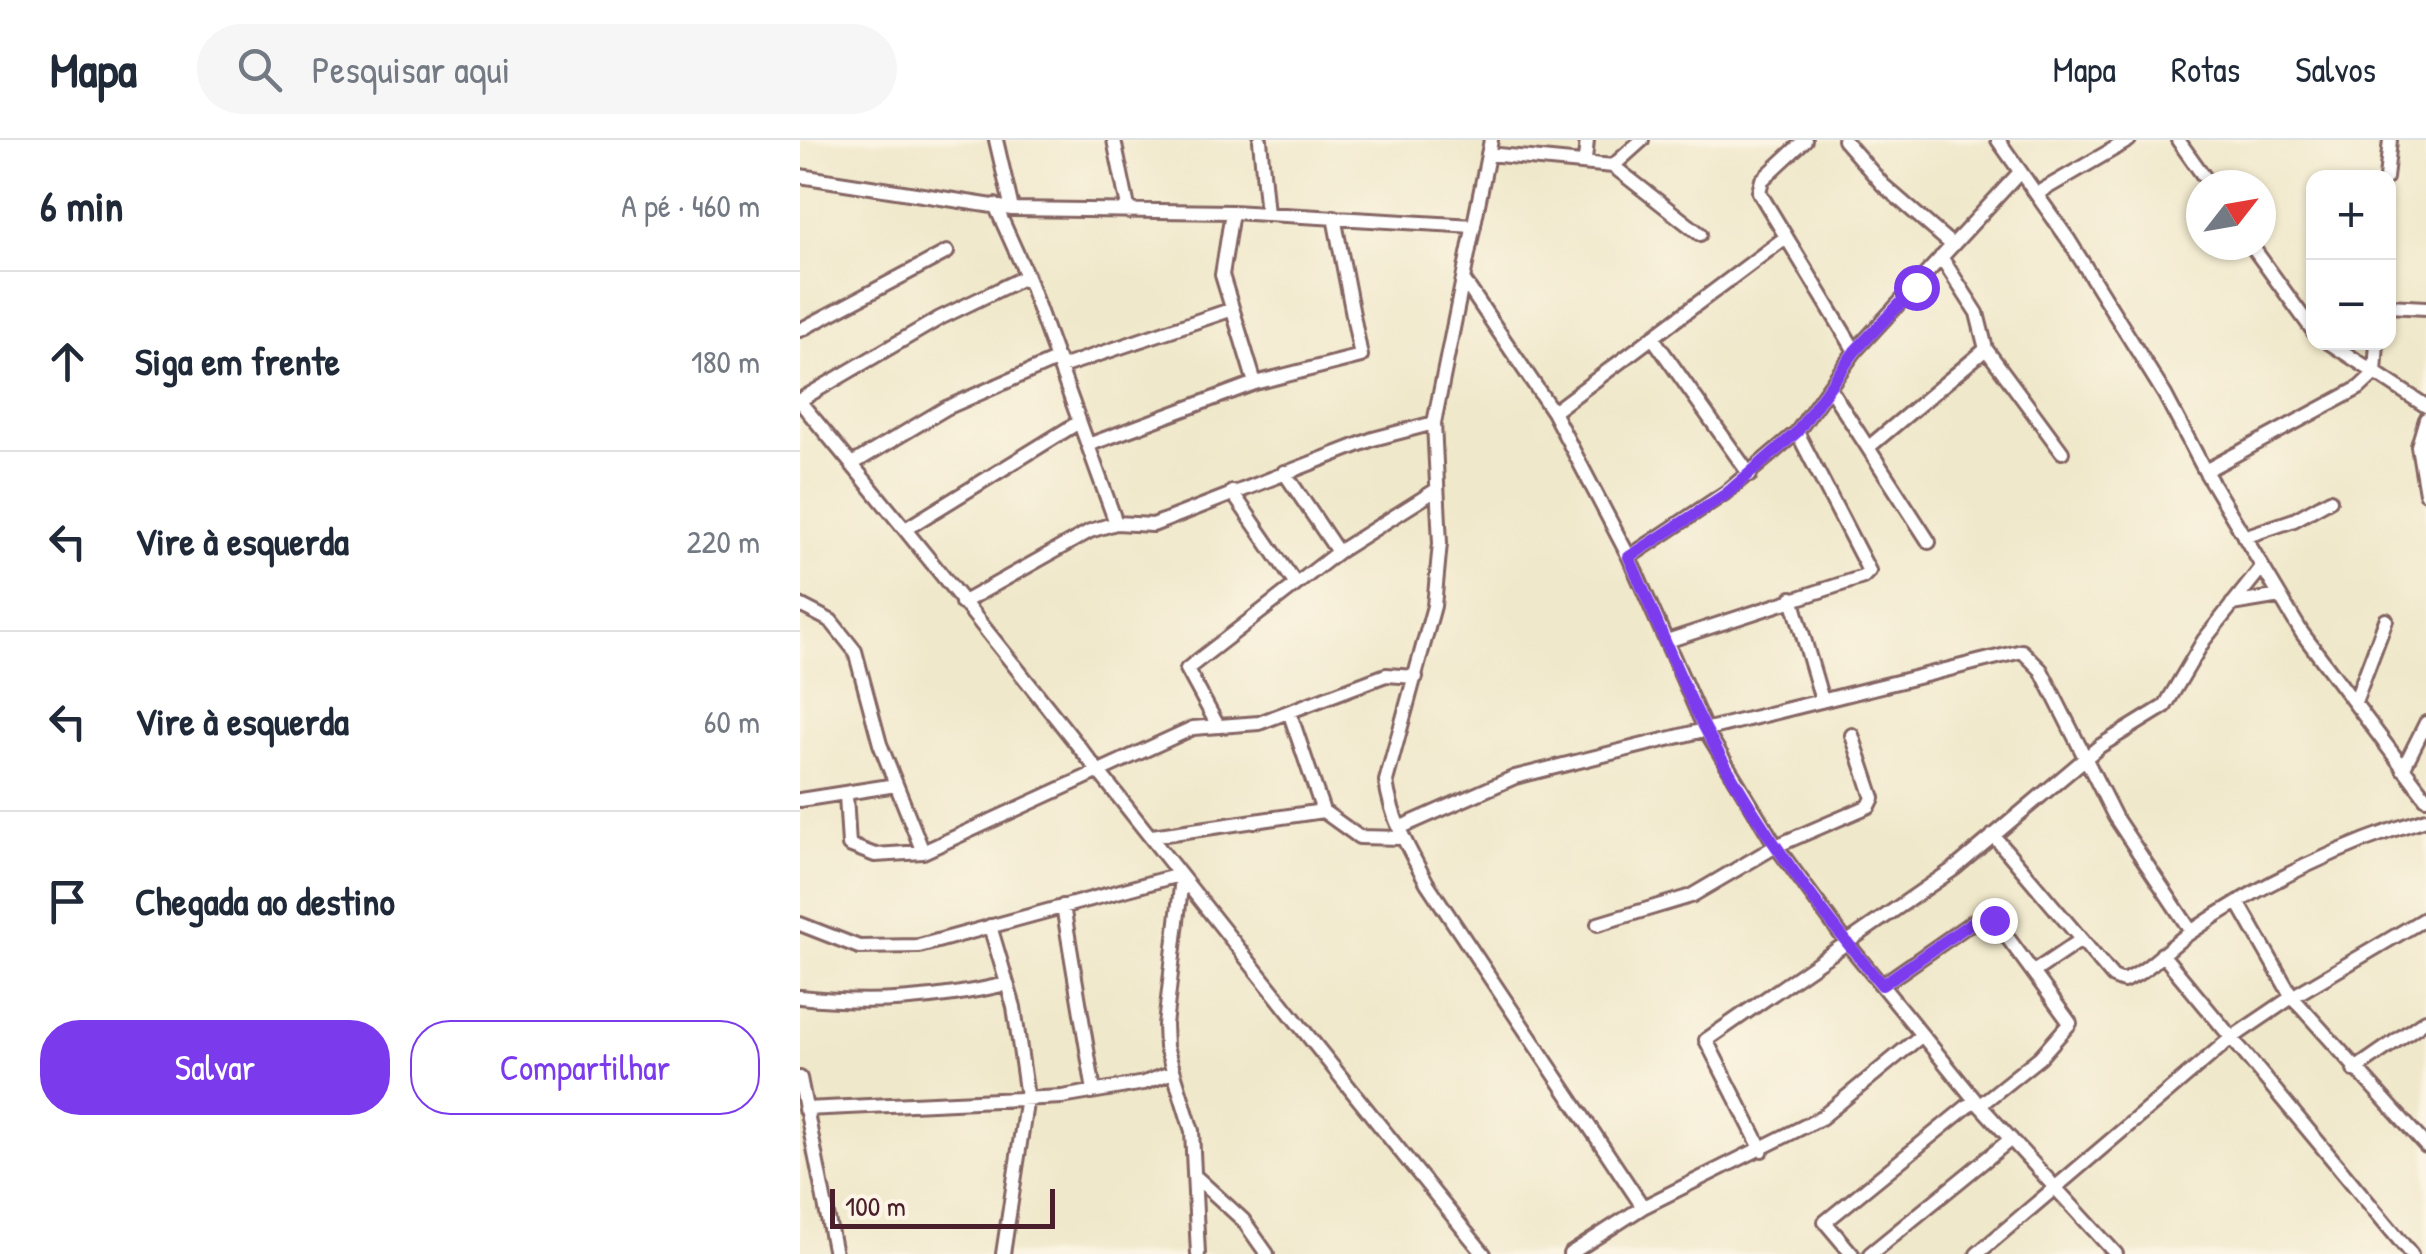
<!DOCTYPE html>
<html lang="pt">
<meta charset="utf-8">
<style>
:root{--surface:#fff;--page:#f6f6f7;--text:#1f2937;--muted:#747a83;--line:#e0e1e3;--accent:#7c3aed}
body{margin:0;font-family:"Patrick Hand",sans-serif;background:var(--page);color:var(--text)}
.controls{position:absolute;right:30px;top:30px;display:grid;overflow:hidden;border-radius:20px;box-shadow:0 2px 8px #0004}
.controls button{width:90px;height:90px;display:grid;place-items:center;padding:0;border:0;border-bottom:2px solid var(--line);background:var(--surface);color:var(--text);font:50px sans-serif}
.compass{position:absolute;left:1386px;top:30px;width:90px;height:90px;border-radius:50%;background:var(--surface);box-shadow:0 2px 8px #0004;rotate:59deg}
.scale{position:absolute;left:30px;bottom:25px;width:225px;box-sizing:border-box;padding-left:10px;border:5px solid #4a1f2b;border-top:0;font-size:28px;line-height:35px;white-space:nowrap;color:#4a1f2b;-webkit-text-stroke:8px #fcf5e5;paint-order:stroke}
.stop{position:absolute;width:30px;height:30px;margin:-22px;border:8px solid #7c3aed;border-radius:50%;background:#fff}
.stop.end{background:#7c3aed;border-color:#fff;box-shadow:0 2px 10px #0008}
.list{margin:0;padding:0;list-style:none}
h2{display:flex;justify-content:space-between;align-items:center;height:130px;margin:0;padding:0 40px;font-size:42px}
h2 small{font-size:32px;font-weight:400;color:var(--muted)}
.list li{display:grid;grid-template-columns:65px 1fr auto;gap:30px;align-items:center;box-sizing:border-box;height:180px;padding:0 40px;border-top:2px solid var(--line)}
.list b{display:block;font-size:38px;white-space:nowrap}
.list em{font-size:32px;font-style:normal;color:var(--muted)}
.actions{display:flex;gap:20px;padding:30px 40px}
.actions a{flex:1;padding:22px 0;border:2px solid var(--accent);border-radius:40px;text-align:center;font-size:35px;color:var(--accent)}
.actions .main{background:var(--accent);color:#fff}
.icon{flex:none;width:55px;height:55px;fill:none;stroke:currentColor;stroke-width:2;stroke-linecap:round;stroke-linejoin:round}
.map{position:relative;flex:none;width:1626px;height:1114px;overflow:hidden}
header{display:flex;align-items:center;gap:60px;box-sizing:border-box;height:140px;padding:0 50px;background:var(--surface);border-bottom:2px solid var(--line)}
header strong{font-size:48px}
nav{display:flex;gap:55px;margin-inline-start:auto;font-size:35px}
.search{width:700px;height:90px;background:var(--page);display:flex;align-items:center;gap:25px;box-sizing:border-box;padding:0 35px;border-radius:55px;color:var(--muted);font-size:38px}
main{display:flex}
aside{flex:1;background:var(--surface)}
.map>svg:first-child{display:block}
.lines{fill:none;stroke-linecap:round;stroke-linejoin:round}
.minor-casing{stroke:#846563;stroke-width:18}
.minor{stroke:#fff;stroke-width:12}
.route{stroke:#7c3aed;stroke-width:12}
</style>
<header>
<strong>Mapa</strong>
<div class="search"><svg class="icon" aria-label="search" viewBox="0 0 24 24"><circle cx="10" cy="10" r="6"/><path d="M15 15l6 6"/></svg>Pesquisar aqui</div>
<nav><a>Mapa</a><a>Rotas</a><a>Salvos</a></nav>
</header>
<main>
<aside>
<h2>6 min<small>A pé · 460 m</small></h2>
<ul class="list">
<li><svg class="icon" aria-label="ahead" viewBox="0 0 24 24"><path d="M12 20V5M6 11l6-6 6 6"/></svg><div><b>Siga em frente</b></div><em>180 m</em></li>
<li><svg class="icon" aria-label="left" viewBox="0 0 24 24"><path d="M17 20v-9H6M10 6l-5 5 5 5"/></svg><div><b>Vire à esquerda</b></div><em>220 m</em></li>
<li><svg class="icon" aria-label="left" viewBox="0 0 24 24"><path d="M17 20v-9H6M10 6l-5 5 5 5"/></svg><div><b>Vire à esquerda</b></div><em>60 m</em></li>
<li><svg class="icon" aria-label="arrive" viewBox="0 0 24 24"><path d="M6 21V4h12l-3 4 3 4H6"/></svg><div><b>Chegada ao destino</b></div></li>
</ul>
<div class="actions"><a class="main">Salvar</a><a>Compartilhar</a></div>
</aside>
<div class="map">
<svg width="1626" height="1114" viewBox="0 0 1626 1114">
<rect width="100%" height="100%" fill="#fcf5e5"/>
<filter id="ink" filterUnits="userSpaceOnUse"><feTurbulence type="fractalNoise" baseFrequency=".01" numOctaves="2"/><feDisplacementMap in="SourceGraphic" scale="20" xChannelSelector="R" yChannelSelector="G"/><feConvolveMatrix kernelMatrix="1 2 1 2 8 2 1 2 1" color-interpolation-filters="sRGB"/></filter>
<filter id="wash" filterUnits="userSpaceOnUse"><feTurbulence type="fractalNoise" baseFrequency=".0048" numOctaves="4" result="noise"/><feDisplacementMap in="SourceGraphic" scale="40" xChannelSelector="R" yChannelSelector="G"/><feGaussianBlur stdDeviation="2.25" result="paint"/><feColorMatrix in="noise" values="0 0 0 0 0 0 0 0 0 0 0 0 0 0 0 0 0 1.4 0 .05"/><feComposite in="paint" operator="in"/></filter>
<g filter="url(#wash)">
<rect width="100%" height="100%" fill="#f0e8ca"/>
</g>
<g filter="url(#ink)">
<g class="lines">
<defs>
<path id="minor" d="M 196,0 L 212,69
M 314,0 L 329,72
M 460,0 L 467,74
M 691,0 L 634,283 L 640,403 L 634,466 L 586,641 C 591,679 609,710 627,743 L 843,1067
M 1005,0 L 962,40 L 959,52 L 1055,211
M 1044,0 L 1083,45 L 1152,105
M 1198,0 L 1268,99 L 1365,255 L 1405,331 L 1502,493 L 1626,658
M 1378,0 L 1410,45
M 688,14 L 813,26 L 900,94
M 785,20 L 787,0
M 813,26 L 842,0
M 0,36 L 212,69 L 432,72 L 674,86
M 1586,38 L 1590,0
M 1236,54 L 1329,0
M 195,65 L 227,136 L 316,383
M 432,72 L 422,135 L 455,243
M 1451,105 L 1514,192
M 663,139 L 753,272 L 829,417 L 905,589 L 976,706 L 1047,803 L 1175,960 L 1316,1114
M 1588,166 L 1626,168
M 0,190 L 147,112
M 853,198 L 950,335
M 1528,202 L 1626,266
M 1186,209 L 1262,312
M 261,227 L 430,170
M 1030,249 L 1129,402
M 0,260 L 140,178 L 227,136
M 0,262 C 233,541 452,832 684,1114
M 753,272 L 986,97
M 1626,279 L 1618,306 L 1626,353
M 288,305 L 455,243 L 561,216 L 534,77
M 1070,306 L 1186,209 L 1177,173 L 1141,117
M 52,324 L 146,268 L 258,219
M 1405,331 L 1559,248 L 1575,233 L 1577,202
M 484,332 L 538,412
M 432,352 L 495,443
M 107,388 L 279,282
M 1444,397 L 1494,380 L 1530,360
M 829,417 L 925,353 L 997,292 L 1055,211 L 1220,32
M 992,458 L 1022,560
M 162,463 L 290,391 L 316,383 L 353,385 L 573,299 L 634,283
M 1432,464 L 1480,456
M 0,465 L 31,481 L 55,511 L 80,604 L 123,712
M 867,501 L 1063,437 L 1069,431 L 997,292
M 1555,562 L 1586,480
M 490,574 L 523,671 L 559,697 L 602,698
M 418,586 L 387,529 L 538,412 L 636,350
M 1603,629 L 1626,583
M 46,655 L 49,705 L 75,715 L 123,712 L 393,588 L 459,583 L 586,535 L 616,537
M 0,660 L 96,645
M 599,688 L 715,637 L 1222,511 L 1241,530 L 1315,677 L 1391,791
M 1193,695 L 1313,837 L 1323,841 C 1348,832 1368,807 1391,792 C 1460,744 1546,703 1626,679
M 352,696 L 523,671
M 382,738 L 365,885 L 366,907 L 392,991 L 398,1114
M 1439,764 L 1492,857 L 1626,1006
M 263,766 L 294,951
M 0,784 L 59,807 L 119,806 L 379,735
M 798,784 L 891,756 L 976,706 L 1069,666 L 1073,658 L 1052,595
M 190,786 L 214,867 L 227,957 L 203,1114
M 1362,814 L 1611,1114
M 1235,831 L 1281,800
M 1082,845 L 1184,774 L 1194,779 L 1270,883 L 1240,917 L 1180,965
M 0,857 C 72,865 137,860 207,844
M 1554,930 L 1626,880
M 0,938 L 35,1114
M 5,969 L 262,957 L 344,943 L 373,932
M 962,1010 L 906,900 L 1155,728 L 1300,606 L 1365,566 L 1404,500 L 1462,427
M 397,1038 L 443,1080 L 467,1114
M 770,1114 L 843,1067 L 1021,978 L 1122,895
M 1052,1114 L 1025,1082 L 1175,960
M 1070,1114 L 1211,999
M 1177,1114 L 1430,899 L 1492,857 L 1626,778"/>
</defs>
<use href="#minor" class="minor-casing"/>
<use href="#minor" class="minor"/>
</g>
</g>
<g class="lines" filter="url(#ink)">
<path class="route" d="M 1116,147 L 1055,211 L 997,292 L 926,354 L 829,417 C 855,475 877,536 907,592 C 955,683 1016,767 1082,845 L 1184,774 L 1194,780"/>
</g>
</svg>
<div class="controls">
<button>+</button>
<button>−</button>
</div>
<svg class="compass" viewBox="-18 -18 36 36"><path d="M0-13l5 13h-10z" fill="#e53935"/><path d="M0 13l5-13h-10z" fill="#747a83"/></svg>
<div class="scale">100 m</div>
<div class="stop" style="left:1116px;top:147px"></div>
<div class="stop end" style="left:1194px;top:780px"></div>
</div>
</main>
